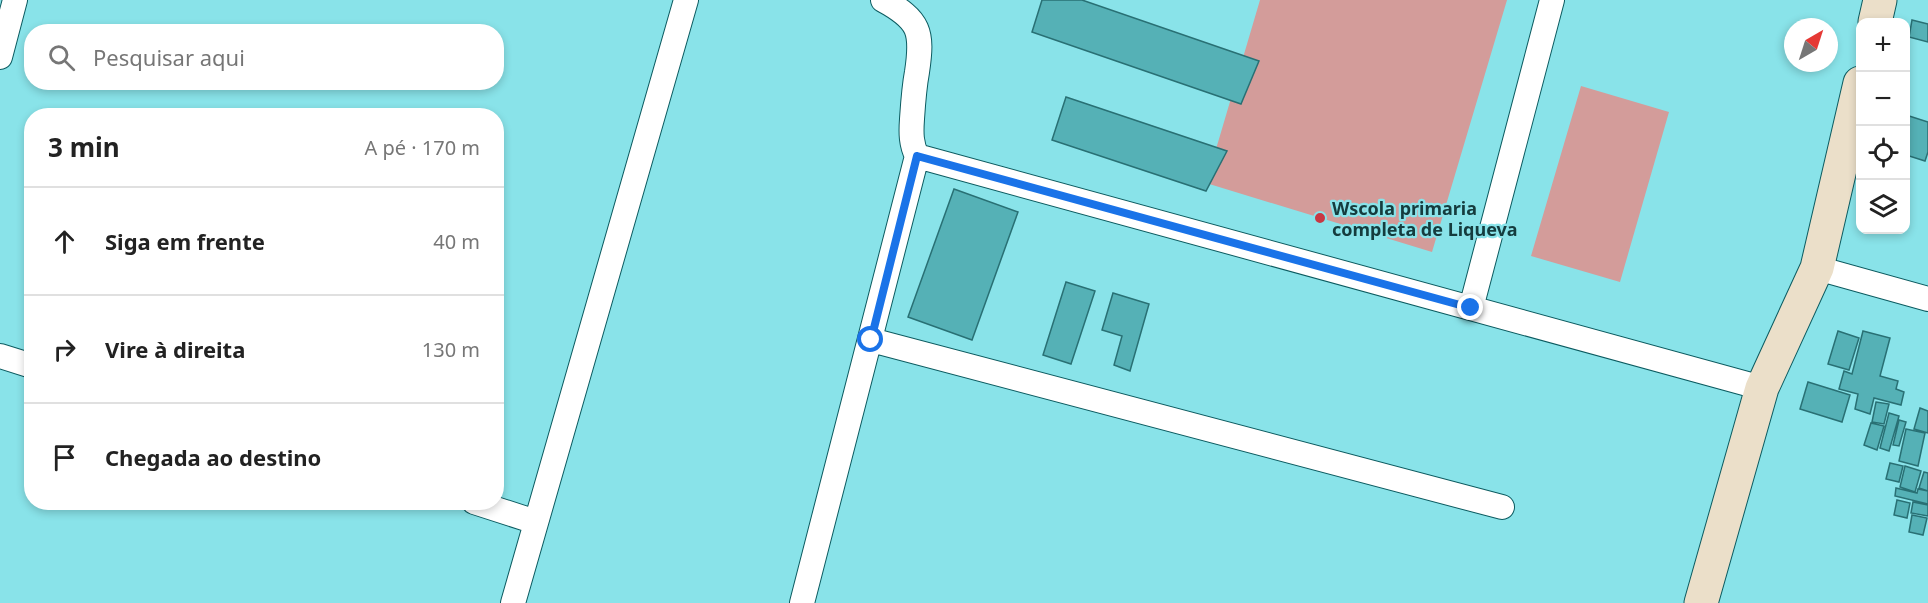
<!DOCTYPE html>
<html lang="pt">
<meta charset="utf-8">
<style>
:root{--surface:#fff;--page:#f6f6f6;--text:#222;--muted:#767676;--line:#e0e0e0}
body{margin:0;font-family:"Noto Sans",sans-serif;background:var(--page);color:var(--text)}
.controls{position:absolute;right:18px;top:18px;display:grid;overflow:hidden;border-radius:12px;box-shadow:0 3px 9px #0003}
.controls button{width:54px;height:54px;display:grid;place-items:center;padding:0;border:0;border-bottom:2px solid var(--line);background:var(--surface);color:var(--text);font:30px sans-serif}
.compass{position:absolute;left:1784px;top:18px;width:54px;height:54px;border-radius:50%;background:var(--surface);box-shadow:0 3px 9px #0003;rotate:39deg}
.stop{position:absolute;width:18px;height:18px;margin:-14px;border:4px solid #1a73e8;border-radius:50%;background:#fff}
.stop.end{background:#1a73e8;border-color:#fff;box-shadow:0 2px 6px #0008}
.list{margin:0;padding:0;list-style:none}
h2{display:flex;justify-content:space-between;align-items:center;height:78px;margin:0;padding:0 24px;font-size:26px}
h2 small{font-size:20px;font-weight:400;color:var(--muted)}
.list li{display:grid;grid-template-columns:39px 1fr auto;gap:18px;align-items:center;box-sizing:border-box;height:108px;padding:0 24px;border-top:2px solid var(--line)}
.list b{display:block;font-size:22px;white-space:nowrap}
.list em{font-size:20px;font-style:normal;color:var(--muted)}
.icon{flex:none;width:33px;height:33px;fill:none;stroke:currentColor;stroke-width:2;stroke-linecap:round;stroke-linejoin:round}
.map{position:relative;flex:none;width:1928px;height:603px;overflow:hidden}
.search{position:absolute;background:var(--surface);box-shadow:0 3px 9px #0003;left:24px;top:24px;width:480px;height:66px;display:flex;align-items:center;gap:15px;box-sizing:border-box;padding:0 21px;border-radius:24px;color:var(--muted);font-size:22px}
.panel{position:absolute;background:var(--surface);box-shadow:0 3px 9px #0003;left:24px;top:108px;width:480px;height:402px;border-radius:24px}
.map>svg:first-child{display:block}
.green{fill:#d39c9a}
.building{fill:#55b1b6;stroke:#297074;stroke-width:1.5}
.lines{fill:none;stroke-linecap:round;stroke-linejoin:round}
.street-casing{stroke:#0c5b60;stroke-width:26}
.secondary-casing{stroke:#0c5b60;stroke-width:35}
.street{stroke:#fff;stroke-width:24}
.secondary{stroke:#ebdfc9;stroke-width:33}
.route{stroke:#1a73e8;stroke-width:8}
.poi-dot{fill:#c83844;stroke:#89e3e9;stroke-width:2}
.labels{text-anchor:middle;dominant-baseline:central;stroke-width:4.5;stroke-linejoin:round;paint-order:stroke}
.poi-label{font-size:18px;font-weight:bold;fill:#153c3e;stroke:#89e3e9;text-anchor:start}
</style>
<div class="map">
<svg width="1928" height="603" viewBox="0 0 1928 603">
<rect width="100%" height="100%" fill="#89e3e9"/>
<path class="green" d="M 1260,0 L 1507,0 L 1432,252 L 1206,183 Z
M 1581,86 L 1669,112 L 1620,282 L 1531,256 Z"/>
<path class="building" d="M 1042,0 L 1082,0 L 1259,61 L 1241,104 L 1032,32 Z
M 1912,20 L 1928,24 L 1928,42 L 1909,37 Z
M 1066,97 L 1227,151 L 1206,191 L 1052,140 Z
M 1906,115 L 1928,122 L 1928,152 L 1925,161 L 1906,155 Z
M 954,189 L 1018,212 L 972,340 L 908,317 Z
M 1066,282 L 1095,291 L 1071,364 L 1043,355 Z
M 1113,293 L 1149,304 L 1130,371 L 1114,365 L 1122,336 L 1102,330 Z
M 1838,331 L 1859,338 L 1849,370 L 1828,364 Z
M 1863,331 L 1890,338 L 1880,376 L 1898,381 L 1896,389 L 1904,392 L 1901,405 L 1874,398 L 1870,414 L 1855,409 L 1858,394 L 1839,389 L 1844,371 L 1852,374 Z
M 1808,382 L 1850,395 L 1842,422 L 1800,409 Z
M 1876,402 L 1889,404 L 1884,424 L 1872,422 Z
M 1920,408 L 1928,411 L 1928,433 L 1914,429 Z
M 1889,413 L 1899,416 L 1889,451 L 1880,448 Z
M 1899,420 L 1906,422 L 1899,446 L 1893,445 Z
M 1871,423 L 1884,426 L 1877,450 L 1864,445 Z
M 1906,429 L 1925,433 L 1918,466 L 1899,461 Z
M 1890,463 L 1903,466 L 1899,482 L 1886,479 Z
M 1905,466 L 1921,471 L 1915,492 L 1900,487 Z
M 1924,472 L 1928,473 L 1928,491 L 1919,488 Z
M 1896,488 L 1917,493 L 1918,489 L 1928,491 L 1928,504 L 1895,496 Z
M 1897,500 L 1910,503 L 1907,518 L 1894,515 Z
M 1913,502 L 1928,505 L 1928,516 L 1911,513 Z
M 1912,515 L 1927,518 L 1923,535 L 1909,532 Z"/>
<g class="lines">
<defs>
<path id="street" d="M 0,57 L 15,0
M 917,156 L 1762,388
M 1817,268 L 1928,299
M 1471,308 L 1552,0
M 871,340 L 1502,507
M 0,356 L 32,366
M 474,502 L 536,522
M 513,603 L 686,0
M 802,603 L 917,156 C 911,144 911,133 912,119 C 913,104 914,88 917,72 C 923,32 920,20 883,0"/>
<path id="secondary" d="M 1875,22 L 1880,0
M 1701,603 L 1762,388 L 1817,268 L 1860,83"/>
</defs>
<use href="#street" class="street-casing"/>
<use href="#secondary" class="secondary-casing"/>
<use href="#street" class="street"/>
<use href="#secondary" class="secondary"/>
</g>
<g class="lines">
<path class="route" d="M 871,340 L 917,156 L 1471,308"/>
</g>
<circle class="poi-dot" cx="1320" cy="218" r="6"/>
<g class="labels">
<g class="poi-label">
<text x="1332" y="208">Wscola primaria<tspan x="1332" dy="21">completa de Liqueva</tspan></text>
</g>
</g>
</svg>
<div class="controls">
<button>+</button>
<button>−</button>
<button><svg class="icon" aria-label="locate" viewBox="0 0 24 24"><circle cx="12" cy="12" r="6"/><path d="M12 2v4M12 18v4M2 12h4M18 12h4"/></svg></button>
<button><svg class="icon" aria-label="layers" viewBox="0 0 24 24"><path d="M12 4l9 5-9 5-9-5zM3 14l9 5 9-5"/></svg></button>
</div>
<svg class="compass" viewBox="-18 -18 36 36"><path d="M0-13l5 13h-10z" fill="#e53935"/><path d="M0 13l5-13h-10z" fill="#767676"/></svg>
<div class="stop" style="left:871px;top:340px"></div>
<div class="stop end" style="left:1471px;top:308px"></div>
<div class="search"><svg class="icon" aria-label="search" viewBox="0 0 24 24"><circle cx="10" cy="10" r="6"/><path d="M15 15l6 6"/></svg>Pesquisar aqui</div>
<section class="panel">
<h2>3 min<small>A pé · 170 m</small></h2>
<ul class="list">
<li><svg class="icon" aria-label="ahead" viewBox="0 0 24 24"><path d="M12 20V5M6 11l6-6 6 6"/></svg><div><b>Siga em frente</b></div><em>40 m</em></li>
<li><svg class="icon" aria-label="right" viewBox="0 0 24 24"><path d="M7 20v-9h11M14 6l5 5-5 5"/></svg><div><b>Vire à direita</b></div><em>130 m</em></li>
<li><svg class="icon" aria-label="arrive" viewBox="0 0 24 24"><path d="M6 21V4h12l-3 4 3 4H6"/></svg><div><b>Chegada ao destino</b></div></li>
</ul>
</section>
</div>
